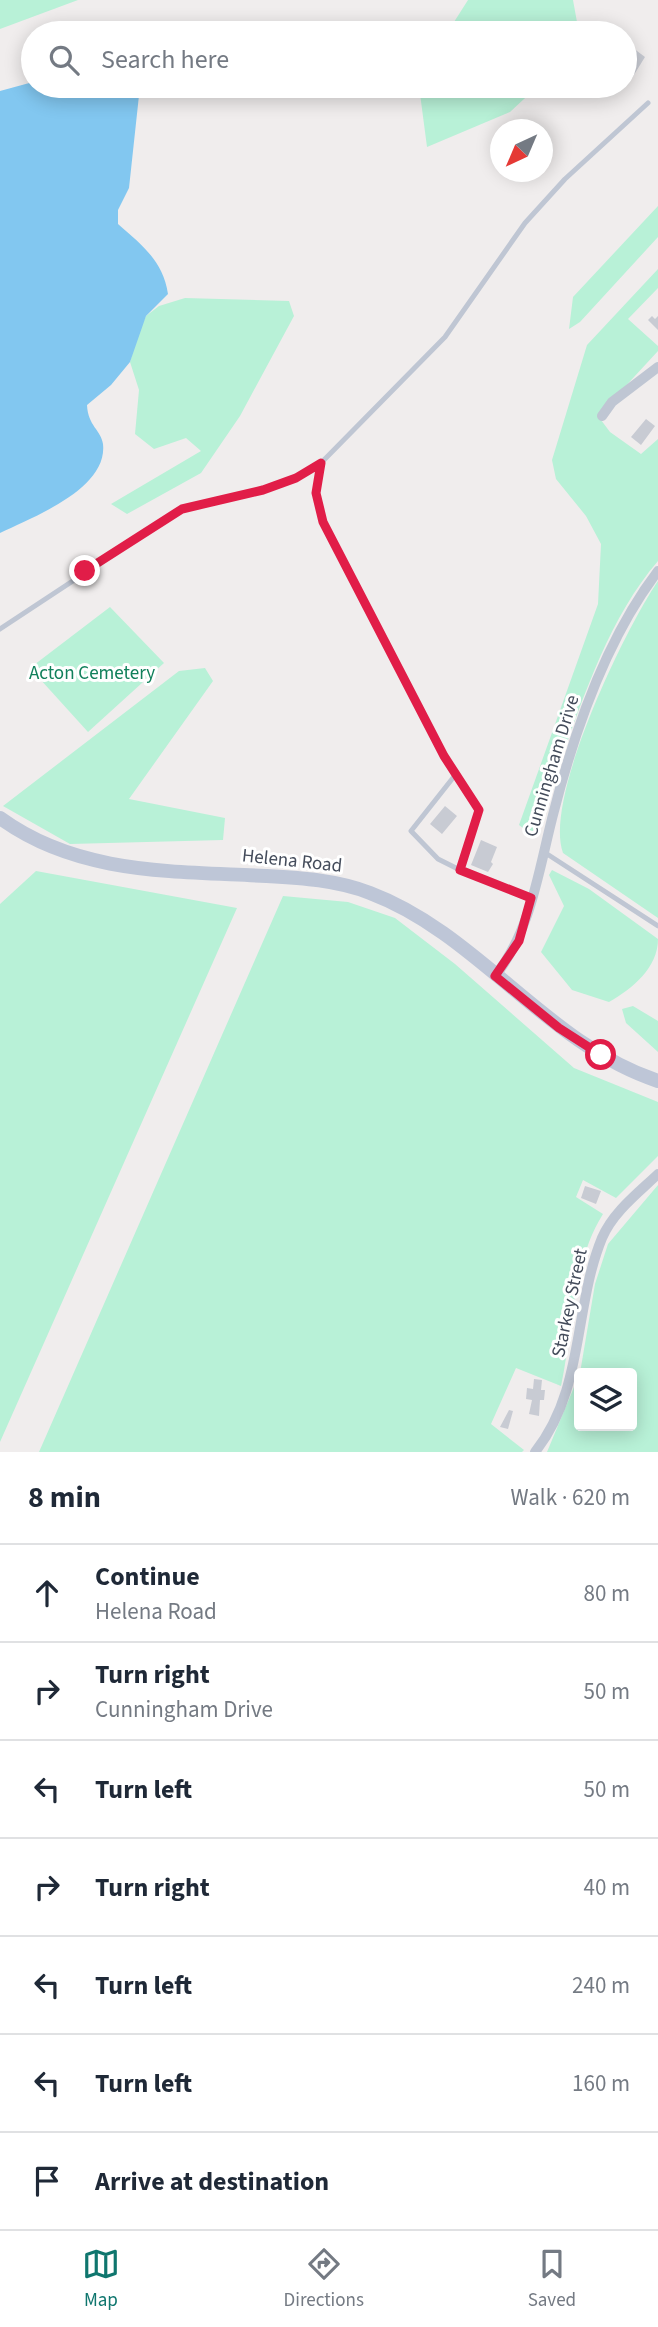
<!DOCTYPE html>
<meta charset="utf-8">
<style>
:root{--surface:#fff;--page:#f6f6f7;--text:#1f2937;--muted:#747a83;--line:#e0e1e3;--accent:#0f766e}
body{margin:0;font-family:"Source Sans 3",sans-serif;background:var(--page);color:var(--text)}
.controls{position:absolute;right:21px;bottom:21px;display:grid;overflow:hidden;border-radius:7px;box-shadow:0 4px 18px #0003}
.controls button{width:63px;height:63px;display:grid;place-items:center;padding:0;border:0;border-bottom:2px solid var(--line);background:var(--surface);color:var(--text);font:35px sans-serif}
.compass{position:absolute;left:490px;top:119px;width:63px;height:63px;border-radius:50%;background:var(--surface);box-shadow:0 4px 18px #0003;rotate:224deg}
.stop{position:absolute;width:21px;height:21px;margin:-16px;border:5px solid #e11d48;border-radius:50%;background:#fff}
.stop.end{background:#e11d48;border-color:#fff;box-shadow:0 2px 7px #0008}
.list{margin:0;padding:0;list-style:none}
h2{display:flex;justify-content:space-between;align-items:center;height:91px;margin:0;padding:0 28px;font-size:30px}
h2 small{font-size:23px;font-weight:400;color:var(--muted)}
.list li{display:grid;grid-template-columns:46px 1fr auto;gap:21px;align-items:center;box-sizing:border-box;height:98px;padding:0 28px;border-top:2px solid var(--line)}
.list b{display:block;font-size:26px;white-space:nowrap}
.list p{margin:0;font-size:23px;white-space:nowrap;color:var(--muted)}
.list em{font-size:23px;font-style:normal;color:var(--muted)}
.icon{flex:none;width:38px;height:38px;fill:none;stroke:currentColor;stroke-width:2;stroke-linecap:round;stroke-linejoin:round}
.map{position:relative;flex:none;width:658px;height:1452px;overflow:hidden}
.search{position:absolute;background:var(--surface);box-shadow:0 4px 18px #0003;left:21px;right:21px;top:21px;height:77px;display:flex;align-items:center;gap:18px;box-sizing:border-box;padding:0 24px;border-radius:38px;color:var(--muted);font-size:26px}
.sheet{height:777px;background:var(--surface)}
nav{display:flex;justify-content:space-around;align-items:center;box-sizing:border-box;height:98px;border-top:2px solid var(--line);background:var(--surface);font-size:19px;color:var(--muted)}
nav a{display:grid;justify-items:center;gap:4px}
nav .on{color:var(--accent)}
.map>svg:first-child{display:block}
.green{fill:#b8f1d7}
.water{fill:#82c7f0}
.building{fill:#c8cbd3}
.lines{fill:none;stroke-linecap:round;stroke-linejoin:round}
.service{stroke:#bfc6d3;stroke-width:5}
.minor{stroke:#bfc6d3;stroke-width:10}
.secondary{stroke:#bec6d7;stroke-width:14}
.route{stroke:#e11d48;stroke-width:9}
.labels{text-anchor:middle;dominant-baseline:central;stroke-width:6;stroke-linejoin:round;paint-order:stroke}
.park-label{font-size:19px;fill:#11805b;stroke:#fff}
.street-label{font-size:19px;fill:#444c5b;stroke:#fff}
</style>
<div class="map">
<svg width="658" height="1452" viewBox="0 0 658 1452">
<rect width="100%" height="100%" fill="#f0eded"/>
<path class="green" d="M 0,0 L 78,0 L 0,29 Z
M 468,0 L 573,0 L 577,22 L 573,33 L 447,33 Z
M 419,86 L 538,86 L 510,112 L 427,147 Z
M 658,206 L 658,237 L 580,322 L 569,329 L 573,297 Z
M 658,269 L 658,288 L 628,319 L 658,346 L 658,351 L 598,416 L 610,432 L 641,454 L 658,439 L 658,561 C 595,634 571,744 533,831 L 528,832 L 519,825 L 598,604 L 601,544 L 586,516 L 556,479 L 552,460 L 587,345 Z
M 185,298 L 289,301 L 294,316 L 240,416 L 201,473 L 127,514 L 111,504 L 201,451 L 186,438 L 154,449 L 135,434 L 139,390 L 130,362 L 138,333 L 146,316 L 159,306 Z
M 658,581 L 658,918 L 563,853 C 543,799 625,629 658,581 Z
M 110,607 L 164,663 L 88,732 L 30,668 Z
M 205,668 L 213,681 L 129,799 L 225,818 L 223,840 L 70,844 L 3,806 L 179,671 Z
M 552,870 L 589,889 L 658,939 C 658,968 632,989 609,1002 L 572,990 L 541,952 L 564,906 L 549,875 Z
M 36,871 L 237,908 L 0,1442 L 0,904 Z
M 283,896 L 348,902 L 395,918 L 455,964 L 574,1068 L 658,1102 L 658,1156 L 616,1198 L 583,1180 L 576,1197 L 603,1214 C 572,1263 573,1330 561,1386 L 516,1368 L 491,1424 L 524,1450 L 522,1452 L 39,1452 Z
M 633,1006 L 658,1021 L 658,1052 L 626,1023 L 622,1009 Z
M 658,1185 L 658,1452 L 547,1452 L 579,1375 L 579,1426 L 632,1426 L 632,1373 L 580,1373 L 595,1284 L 608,1244 Z"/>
<path class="water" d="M 33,82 L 33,86 L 140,86 L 129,188 L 118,210 L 118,224 C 143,246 163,261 168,294 L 146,316 L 130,362 L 111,385 L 87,405 C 88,426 101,430 103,444 C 108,489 33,517 0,533 L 0,91 Z"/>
<path class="building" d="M 633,48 L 645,57 L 632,78 L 625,73 L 625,60 Z
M 652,316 L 655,319 L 658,316 L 658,330 L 648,320 Z
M 646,419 L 655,426 L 641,445 L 631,437 Z
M 445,806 L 457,816 L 442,834 L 430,824 Z
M 481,840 L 497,847 L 491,862 L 493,864 L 488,872 L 471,865 Z
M 585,1186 L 601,1191 L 596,1204 L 581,1198 Z
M 534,1379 L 542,1380 L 541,1390 L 545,1390 L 544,1400 L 540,1400 L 539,1416 L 529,1414 L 532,1400 L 526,1399 L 527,1388 L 533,1389 Z
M 509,1410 L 513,1411 L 508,1429 L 500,1427 Z"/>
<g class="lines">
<path class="service" d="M 321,463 L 316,493 L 323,522 L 445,756 L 479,810 L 460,870 L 531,898
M 0,629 L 182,509 L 263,490 L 296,478 L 321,463 L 445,337 L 525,223 L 565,179 L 648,103
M 456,774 L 411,831 L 438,859 L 460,870
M 544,852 L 658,926"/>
<path class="minor" d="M 602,416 L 612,402 L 658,367
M 495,976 C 532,930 539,867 554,811 C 575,729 606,639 658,571
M 535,1452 C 585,1389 573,1309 602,1238 C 613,1212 638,1193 658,1174"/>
<path class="secondary" d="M 0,818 C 78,875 173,871 266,876 C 301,878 337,880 370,893 C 479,934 546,1044 658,1081"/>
</g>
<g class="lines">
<path class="route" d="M 85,571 L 182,509 L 263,490 L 296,478 L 321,463 L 316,493 L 323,522 L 444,756 L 479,810 L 460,870 L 531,898 L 519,941 L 495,976 L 559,1028 L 601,1055"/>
</g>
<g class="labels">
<g class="park-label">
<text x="92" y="673">Acton Cemetery</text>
</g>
<g class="street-label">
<text transform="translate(552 766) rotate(-73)">Cunningham Drive</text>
<text transform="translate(292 861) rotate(6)">Helena Road</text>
<text transform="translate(570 1303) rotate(-78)">Starkey Street</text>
</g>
</g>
</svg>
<div class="controls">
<button><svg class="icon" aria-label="layers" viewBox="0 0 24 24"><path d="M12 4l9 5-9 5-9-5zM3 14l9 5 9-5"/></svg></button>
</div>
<svg class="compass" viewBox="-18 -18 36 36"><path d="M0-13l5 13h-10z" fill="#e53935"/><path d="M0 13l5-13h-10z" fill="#747a83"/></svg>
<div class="stop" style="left:601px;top:1055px"></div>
<div class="stop end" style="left:85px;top:571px"></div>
<div class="search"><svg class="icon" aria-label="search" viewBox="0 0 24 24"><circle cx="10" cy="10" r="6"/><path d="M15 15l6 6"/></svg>Search here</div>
</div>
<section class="sheet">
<h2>8 min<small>Walk · 620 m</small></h2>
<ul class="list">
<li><svg class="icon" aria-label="ahead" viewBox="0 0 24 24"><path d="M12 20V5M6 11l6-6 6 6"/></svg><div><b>Continue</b><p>Helena Road</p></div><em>80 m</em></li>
<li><svg class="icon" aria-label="right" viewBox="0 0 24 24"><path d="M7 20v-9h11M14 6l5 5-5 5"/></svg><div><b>Turn right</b><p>Cunningham Drive</p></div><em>50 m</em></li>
<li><svg class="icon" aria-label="left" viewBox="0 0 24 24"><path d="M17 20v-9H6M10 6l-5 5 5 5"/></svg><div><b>Turn left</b></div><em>50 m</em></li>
<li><svg class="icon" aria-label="right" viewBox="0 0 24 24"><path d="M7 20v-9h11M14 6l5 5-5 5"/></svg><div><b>Turn right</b></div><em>40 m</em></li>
<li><svg class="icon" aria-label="left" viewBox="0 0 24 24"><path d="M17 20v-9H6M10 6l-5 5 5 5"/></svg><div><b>Turn left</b></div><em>240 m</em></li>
<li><svg class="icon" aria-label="left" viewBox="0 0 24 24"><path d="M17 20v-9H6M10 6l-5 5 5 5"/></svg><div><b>Turn left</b></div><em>160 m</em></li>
<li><svg class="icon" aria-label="arrive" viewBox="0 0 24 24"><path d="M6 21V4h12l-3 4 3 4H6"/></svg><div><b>Arrive at destination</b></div></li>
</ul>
</section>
<nav>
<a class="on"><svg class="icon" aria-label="map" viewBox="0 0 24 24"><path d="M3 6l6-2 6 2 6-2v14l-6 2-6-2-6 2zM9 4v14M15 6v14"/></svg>Map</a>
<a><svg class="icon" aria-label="directions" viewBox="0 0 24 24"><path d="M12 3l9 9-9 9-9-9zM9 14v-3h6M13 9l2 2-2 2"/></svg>Directions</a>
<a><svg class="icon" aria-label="saved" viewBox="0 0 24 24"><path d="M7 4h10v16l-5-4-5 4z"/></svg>Saved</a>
</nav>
